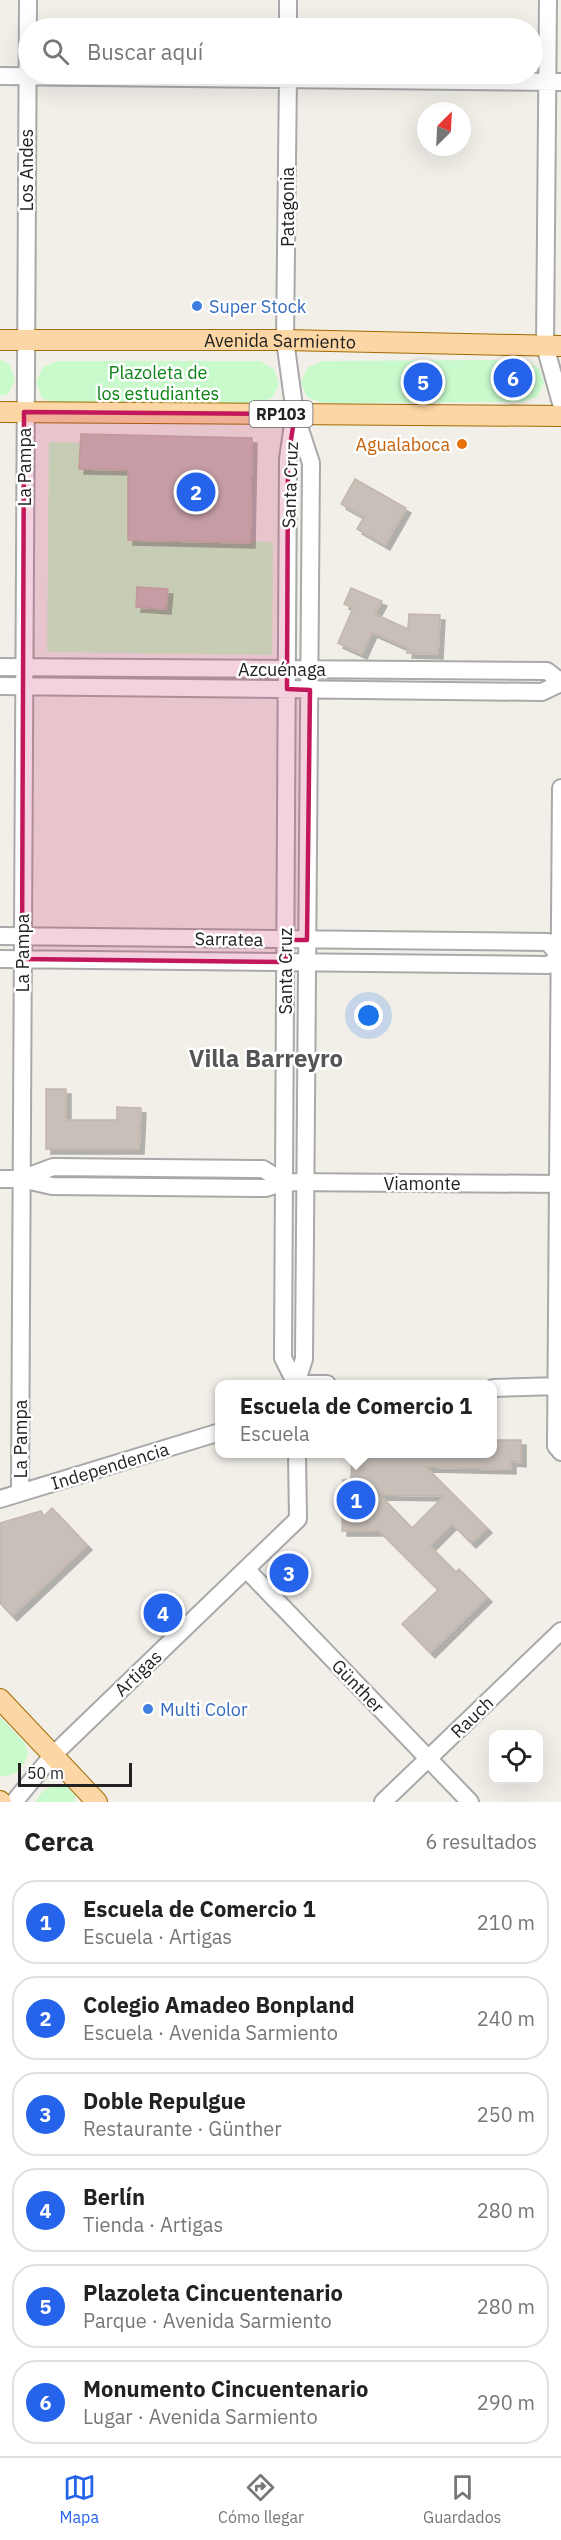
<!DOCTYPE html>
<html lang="es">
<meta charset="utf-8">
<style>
:root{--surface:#fff;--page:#f2f2f2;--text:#222;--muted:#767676;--line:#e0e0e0;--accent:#2563eb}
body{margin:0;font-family:"IBM Plex Sans",sans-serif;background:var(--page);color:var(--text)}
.controls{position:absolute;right:18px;bottom:18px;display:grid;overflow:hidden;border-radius:12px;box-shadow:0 6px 24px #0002}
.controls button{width:54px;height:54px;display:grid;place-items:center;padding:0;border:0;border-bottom:2px solid var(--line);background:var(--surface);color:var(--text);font:30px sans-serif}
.compass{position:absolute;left:417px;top:102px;width:54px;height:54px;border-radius:50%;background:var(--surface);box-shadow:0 6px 24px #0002;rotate:24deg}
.scale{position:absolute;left:18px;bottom:15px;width:114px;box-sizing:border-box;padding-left:6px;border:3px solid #222;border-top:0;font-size:16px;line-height:21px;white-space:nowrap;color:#222;-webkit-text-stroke:4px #fff;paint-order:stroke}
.you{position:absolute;left:369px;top:1016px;width:21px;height:21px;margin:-15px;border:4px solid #fff;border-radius:50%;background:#1a73e8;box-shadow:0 0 0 9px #1a73e833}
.badge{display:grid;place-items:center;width:39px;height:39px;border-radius:50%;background:var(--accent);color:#fff;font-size:20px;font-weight:700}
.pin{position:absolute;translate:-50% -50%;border:3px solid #fff;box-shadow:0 2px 6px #0006}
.popup{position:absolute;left:215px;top:1380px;width:282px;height:78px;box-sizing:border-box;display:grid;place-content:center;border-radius:12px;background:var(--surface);filter:drop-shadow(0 2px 4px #0005);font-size:20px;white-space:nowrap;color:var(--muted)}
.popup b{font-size:22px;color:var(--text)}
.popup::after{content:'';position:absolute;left:50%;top:100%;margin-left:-12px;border:12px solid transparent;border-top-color:var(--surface)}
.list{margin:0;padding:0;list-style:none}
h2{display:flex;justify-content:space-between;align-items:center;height:78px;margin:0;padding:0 24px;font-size:26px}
h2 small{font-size:20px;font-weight:400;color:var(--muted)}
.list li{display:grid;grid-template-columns:39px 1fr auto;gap:18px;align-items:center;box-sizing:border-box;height:84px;margin:0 12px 12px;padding:0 12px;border:2px solid var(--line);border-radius:24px}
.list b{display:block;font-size:22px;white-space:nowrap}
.list p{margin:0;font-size:20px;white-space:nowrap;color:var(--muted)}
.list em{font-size:20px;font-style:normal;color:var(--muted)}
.icon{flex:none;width:33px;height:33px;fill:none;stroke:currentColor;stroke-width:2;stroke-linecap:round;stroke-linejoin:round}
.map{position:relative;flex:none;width:561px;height:1802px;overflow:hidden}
.search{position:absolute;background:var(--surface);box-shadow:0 6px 24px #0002;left:18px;right:18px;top:18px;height:66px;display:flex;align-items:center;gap:15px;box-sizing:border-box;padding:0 21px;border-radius:33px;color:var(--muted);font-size:22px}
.sheet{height:654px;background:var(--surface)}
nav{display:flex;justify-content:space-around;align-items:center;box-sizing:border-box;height:84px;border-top:2px solid var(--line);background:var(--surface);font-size:16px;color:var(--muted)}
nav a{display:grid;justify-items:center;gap:3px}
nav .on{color:var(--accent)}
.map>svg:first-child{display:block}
.park{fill:#c8facc}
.building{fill:#c7bfb8;stroke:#c4b6ab;stroke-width:1.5;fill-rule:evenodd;filter:url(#shadow)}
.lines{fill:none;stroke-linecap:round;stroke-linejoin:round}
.minor-casing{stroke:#a9a9a9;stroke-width:20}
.major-casing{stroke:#a06b00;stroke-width:22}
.minor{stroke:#fff;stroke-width:16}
.major{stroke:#fcd6a4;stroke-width:20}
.marked{fill:#c2185b;fill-opacity:0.2;stroke:#c2185b;stroke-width:4.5;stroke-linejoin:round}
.shop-dot{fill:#3f7fe0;stroke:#fff;stroke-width:2}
.food-dot{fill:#e8710a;stroke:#fff;stroke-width:2}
.labels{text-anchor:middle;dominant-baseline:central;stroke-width:5;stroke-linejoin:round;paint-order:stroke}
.shield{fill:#fff;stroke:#646464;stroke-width:1.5}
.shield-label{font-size:16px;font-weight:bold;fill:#222}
.street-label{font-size:18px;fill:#222;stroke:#fff}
.shop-label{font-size:18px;fill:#366cbe;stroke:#fff;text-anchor:start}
.park-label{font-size:18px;fill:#0c8416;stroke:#fff}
.food-label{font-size:18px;fill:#c56008;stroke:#fff;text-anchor:end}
.district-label{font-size:24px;font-weight:bold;fill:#555;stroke:#fff}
</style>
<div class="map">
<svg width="561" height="1802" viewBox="0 0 561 1802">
<defs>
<filter id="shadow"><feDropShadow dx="5" dy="5" stdDeviation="0" flood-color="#0004"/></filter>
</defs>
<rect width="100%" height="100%" fill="#f2efe9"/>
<path class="park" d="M 0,359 L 10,365 L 15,380 L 8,394 L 0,396 Z
M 525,360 L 539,368 L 544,383 L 537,397 L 521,402 L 323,403 L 307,397 L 301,382 L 308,367 L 323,361 Z
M 58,361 L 260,361 L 274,369 L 279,384 L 272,398 L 256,403 L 57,404 L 42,398 L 36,382 L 43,367 Z
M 49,442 L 80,443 L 80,469 L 128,470 L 128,540 L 273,542 L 272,655 L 47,652 Z
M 0,1717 L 24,1742 L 28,1753 C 23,1769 17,1776 0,1776 Z
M 53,1786 L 67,1787 L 76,1796 L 74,1802 L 35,1802 L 43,1791 Z"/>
<path class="building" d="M 81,434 L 252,438 L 250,543 L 128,540 L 128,470 L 79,469 Z
M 355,479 L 406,508 L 385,545 L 357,529 L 364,517 L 341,504 Z
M 137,587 L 168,589 L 166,609 L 136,607 Z
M 351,588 L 382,601 L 375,614 L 408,629 L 409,614 L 440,615 L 438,654 L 407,653 L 408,648 L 372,632 L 362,654 L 338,643 L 353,608 L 344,604 Z
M 46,1089 L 66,1089 L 66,1120 L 117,1120 L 117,1107 L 141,1108 L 139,1149 L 46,1149 Z
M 492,1440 L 521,1440 L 521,1462 L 511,1461 L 511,1469 L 426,1467 L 487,1528 L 471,1543 L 452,1524 L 430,1546 L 456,1572 L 459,1569 L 487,1597 L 430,1653 L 402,1624 L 438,1590 L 379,1531 L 342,1531 L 343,1480 L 351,1480 L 352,1454 L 492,1454 ZM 380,1495 L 444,1496 L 412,1528 Z
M 52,1508 L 87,1545 L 12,1616 L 0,1603 L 0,1523 L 41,1511 L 44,1516 Z"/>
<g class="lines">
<defs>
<path id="minor" d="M 548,0 L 545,346 L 561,403
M 288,28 L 288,0
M 288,74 L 285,340 L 295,414 L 311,463 L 304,1359 L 296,1384
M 0,76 L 561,82
M 294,418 L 288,459 L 283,1358 L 296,1384
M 0,667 L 547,671 L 561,682
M 0,686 L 542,692 L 561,683
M 561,788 L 556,1446 L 561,1452
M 0,936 L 548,942 L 560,957
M 0,959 L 548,965 L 561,957
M 0,1179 L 21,1179 L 52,1186 L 266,1188 L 284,1182 L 561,1184
M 21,1179 L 53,1167 L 263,1169 L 284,1182
M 296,1384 L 327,1384
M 493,1388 L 558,1386
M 20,1493 L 28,0
M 0,1499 L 220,1432
M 246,1569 L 470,1802
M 14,1802 L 52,1756 L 298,1519 L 297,1454
M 383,1802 L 561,1631"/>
<g id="major">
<path id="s1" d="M 0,340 L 285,340 L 561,346"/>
<path d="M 0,412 L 561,416"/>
<path d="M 0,1699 L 97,1802"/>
<path d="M 0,1801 L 1,1802"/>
</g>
</defs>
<use href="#minor" class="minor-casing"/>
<use href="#major" class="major-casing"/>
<use href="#minor" class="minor"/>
<use href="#major" class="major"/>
</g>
<path class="marked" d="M 24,412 L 295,414 L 288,459 L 287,689 L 310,690 L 307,940 L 285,940 L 286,962 L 22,959 Z"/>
<g class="shop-dot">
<circle cx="197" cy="306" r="6"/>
<circle cx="148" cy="1709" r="6"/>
</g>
<circle class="food-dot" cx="462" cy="444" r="6"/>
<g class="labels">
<rect class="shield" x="249.5" y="401" width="63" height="26" rx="4.5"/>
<g class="shield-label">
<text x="281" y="414">RP103</text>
</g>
<g class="street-label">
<text transform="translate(26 170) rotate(-90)">Los Andes</text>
<text transform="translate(287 207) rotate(-90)">Patagonia</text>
<text stroke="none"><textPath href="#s1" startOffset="280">Avenida Sarmiento</textPath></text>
<text transform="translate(24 467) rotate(-90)">La Pampa</text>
<text transform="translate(290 485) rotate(-88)">Santa Cruz</text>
<text x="282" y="669">Azcuénaga</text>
<text transform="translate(229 939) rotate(1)">Sarratea</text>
<text transform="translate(22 953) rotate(-90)">La Pampa</text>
<text transform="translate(285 971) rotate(-90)">Santa Cruz</text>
<text x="422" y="1183">Viamonte</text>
<text transform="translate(20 1439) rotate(-90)">La Pampa</text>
<text transform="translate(110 1466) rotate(-17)">Independencia</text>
<text transform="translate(138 1673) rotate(-44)">Artigas</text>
<text transform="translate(358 1686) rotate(46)">Günther</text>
<text transform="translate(472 1717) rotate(-44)">Rauch</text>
</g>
<g class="shop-label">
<text x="209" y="306">Super Stock</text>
<text x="160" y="1709">Multi Color</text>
</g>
<g class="park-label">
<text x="158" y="372">Plazoleta de<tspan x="158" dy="21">los estudiantes</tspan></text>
</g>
<g class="food-label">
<text x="450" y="444">Agualaboca</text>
</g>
<g class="district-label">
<text x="266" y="1058">Villa Barreyro</text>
</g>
</g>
</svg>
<div class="controls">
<button><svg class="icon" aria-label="locate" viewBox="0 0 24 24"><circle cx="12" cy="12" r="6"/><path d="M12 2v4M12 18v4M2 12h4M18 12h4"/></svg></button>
</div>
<svg class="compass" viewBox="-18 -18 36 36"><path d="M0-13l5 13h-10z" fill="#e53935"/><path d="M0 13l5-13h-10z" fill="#767676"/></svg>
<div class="scale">50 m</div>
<div class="you"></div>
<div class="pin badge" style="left:356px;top:1500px">1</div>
<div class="popup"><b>Escuela de Comercio 1</b>Escuela</div>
<div class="pin badge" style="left:196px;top:492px">2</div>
<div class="pin badge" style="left:289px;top:1573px">3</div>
<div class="pin badge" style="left:163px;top:1613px">4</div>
<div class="pin badge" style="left:423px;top:382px">5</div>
<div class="pin badge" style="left:513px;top:378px">6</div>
<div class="search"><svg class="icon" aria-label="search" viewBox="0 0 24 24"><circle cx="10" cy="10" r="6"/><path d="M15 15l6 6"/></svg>Buscar aquí</div>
</div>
<section class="sheet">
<h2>Cerca<small>6 resultados</small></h2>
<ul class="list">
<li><span class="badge">1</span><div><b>Escuela de Comercio 1</b><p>Escuela · Artigas</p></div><em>210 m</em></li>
<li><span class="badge">2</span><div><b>Colegio Amadeo Bonpland</b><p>Escuela · Avenida Sarmiento</p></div><em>240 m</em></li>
<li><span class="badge">3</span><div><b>Doble Repulgue</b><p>Restaurante · Günther</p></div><em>250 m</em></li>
<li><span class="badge">4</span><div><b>Berlín</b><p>Tienda · Artigas</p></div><em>280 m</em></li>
<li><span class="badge">5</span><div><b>Plazoleta Cincuentenario</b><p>Parque · Avenida Sarmiento</p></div><em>280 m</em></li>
<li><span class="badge">6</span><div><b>Monumento Cincuentenario</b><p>Lugar · Avenida Sarmiento</p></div><em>290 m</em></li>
</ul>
</section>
<nav>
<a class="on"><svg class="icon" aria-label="map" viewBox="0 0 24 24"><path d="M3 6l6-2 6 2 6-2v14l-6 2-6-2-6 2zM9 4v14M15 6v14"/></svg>Mapa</a>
<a><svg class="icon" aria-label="directions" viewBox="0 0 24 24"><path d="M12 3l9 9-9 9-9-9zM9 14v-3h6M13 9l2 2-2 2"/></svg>Cómo llegar</a>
<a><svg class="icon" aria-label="saved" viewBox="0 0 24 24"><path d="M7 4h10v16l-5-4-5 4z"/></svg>Guardados</a>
</nav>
